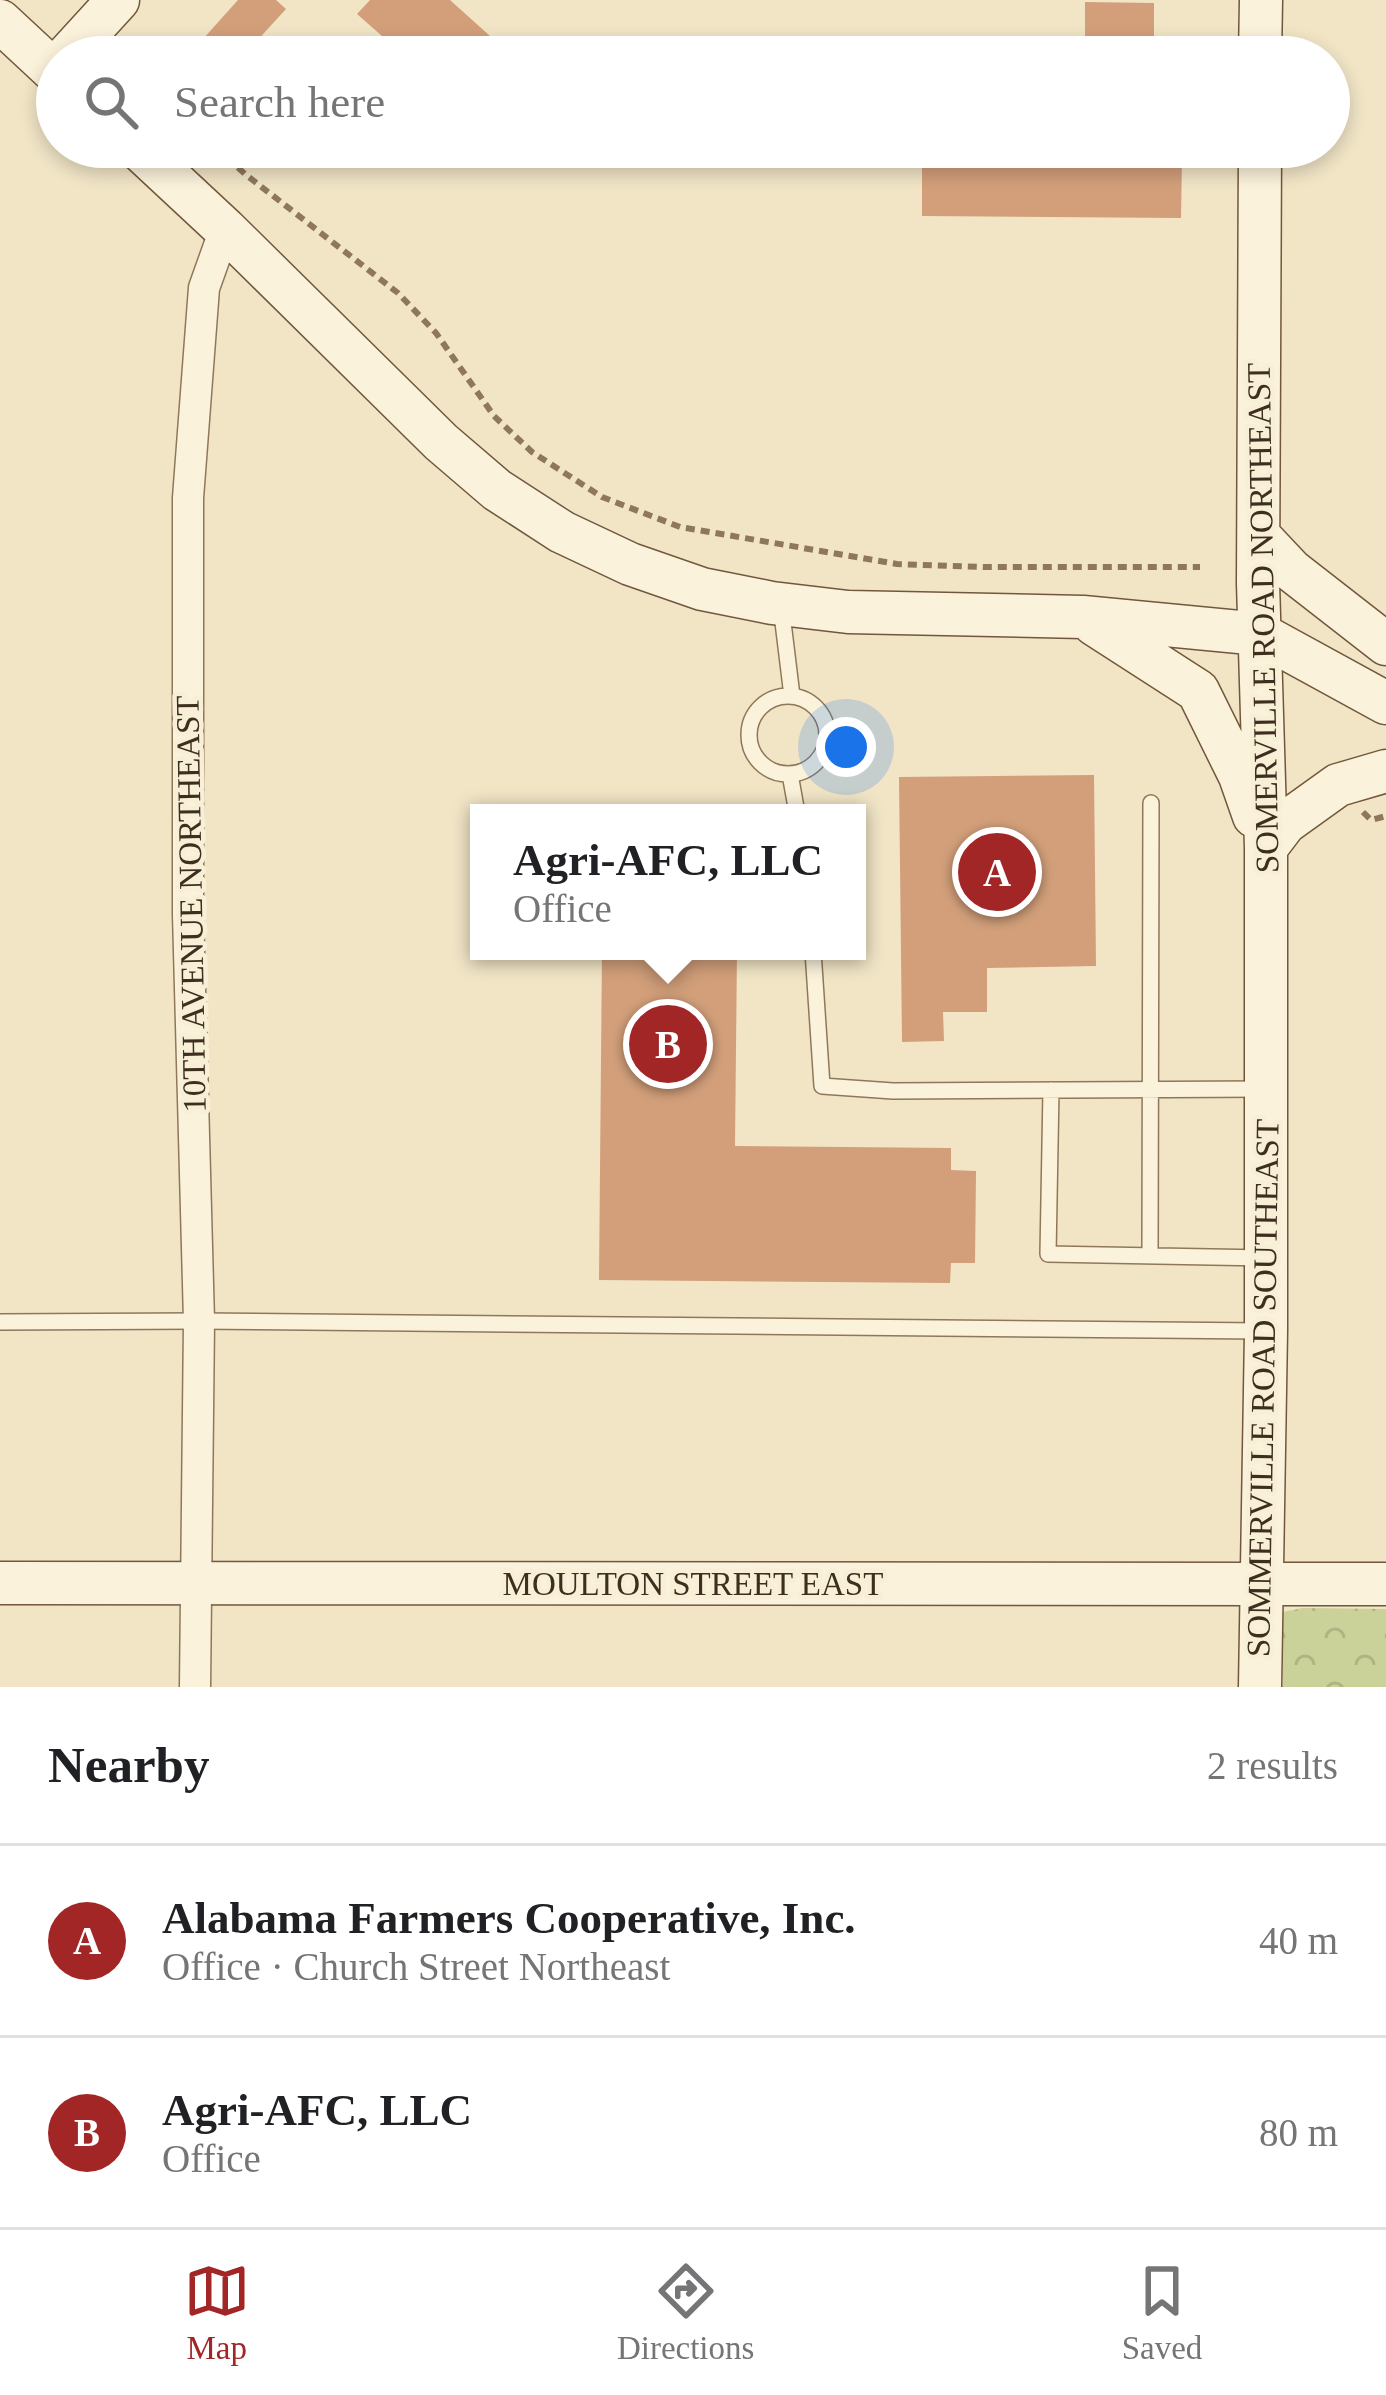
<!DOCTYPE html>
<meta charset="utf-8">
<style>
:root{--surface:#fff;--page:#f2f2f2;--text:#202124;--muted:#757577;--line:#e0e0e0;--accent:#a22626}
body{margin:0;font-family:Georgia,serif;background:var(--page);color:var(--text)}
.you{position:absolute;left:846px;top:747px;width:42px;height:42px;margin:-30px;border:9px solid #fff;border-radius:50%;background:#1a73e8;box-shadow:0 0 0 18px #1a73e833}
.badge{display:grid;place-items:center;width:78px;height:78px;border-radius:50%;background:var(--accent);color:#fff;font-size:39px;font-weight:700}
.pin{position:absolute;translate:-50% -50%;border:6px solid #fff;box-shadow:0 3px 12px #0006}
.popup{position:absolute;left:470px;top:804px;width:396px;height:156px;box-sizing:border-box;display:grid;place-content:center;border-radius:0px;background:var(--surface);filter:drop-shadow(0 3px 9px #0005);font-size:39px;white-space:nowrap;color:var(--muted)}
.popup b{font-size:45px;color:var(--text)}
.popup::after{content:'';position:absolute;left:50%;top:100%;margin-left:-24px;border:24px solid transparent;border-top-color:var(--surface)}
.list{margin:0;padding:0;list-style:none}
h2{display:flex;justify-content:space-between;align-items:center;height:156px;margin:0;padding:0 48px;font-size:51px}
h2 small{font-size:39px;font-weight:400;color:var(--muted)}
.list li{display:grid;grid-template-columns:78px 1fr auto;gap:36px;align-items:center;box-sizing:border-box;height:192px;padding:0 48px;border-top:3px solid var(--line)}
.list b{display:block;font-size:45px;white-space:nowrap}
.list p{margin:0;font-size:39px;white-space:nowrap;color:var(--muted)}
.list em{font-size:39px;font-style:normal;color:var(--muted)}
.icon{flex:none;width:66px;height:66px;fill:none;stroke:currentColor;stroke-width:2;stroke-linecap:round;stroke-linejoin:round}
.map{position:relative;flex:none;width:1386px;height:1687px;overflow:hidden}
.search{position:absolute;background:var(--surface);box-shadow:0 6px 18px #0003;left:36px;right:36px;top:36px;height:132px;display:flex;align-items:center;gap:30px;box-sizing:border-box;padding:0 42px;border-radius:66px;color:var(--muted);font-size:45px}
.sheet{height:540px;background:var(--surface)}
nav{display:flex;justify-content:space-around;align-items:center;box-sizing:border-box;height:168px;border-top:3px solid var(--line);background:var(--surface);font-size:33px;color:var(--muted)}
nav a{display:grid;justify-items:center;gap:6px}
nav .on{color:var(--accent)}
.map>svg:first-child{display:block}
.park{fill:url(#park-crowns)}
.building{fill:#d29f7a}
.lines{fill:none;stroke-linecap:round;stroke-linejoin:round}
.lane-casing{stroke:#8f775a;stroke-width:18}
.street-casing{stroke:#8f775a;stroke-width:33}
.secondary-casing{stroke:#71573d;stroke-width:45}
.path{stroke:#8f775a;stroke-width:6;stroke-dasharray:9 6;stroke-linecap:butt}
.lane{stroke:#fbf2db;stroke-width:15}
.street{stroke:#fbf2db;stroke-width:30}
.secondary{stroke:#fbf2db;stroke-width:42}
.labels{text-anchor:middle;dominant-baseline:central;stroke-width:9;stroke-linejoin:round;paint-order:stroke}
.street-label{font-size:33px;fill:#3e2e1f;stroke:#f8efd7}
</style>
<div class="map">
<svg width="1386" height="1687" viewBox="0 0 1386 1687">
<defs>
<pattern id="park-crowns" width="20" height="18" patternUnits="userSpaceOnUse" patternTransform="scale(3)"><rect width="20" height="18" fill="#cad199"/><path d="M2 6a3 3 0 1 1 6 0M12 15a3 3 0 1 1 6 0" fill="none" stroke="#afb483"/></pattern>
</defs>
<rect width="100%" height="100%" fill="#f1e5c6"/>
<path class="park" d="M 1303,1608 L 1386,1609 L 1386,1687 L 1283,1687 L 1282,1612 Z"/>
<path class="building" d="M 238,0 L 276,0 L 286,9 L 242,57 L 202,57 L 194,49 Z
M 370,0 L 450,0 L 510,54 L 508,57 L 429,57 L 410,40 L 399,51 L 357,14 Z
M 1085,2 L 1154,3 L 1154,57 L 1085,57 Z
M 922,147 L 953,147 L 952,157 L 1182,159 L 1181,218 L 922,216 Z
M 1094,775 L 1096,966 L 987,968 L 987,1012 L 943,1012 L 944,1041 L 902,1042 L 899,777 Z
M 602,951 L 737,951 L 735,1146 L 951,1148 L 951,1170 L 976,1171 L 975,1263 L 951,1263 L 950,1283 L 599,1280 Z"/>
<g class="lines">
<defs>
<path id="lane" d="M 781,606 L 792,696
M749 735a39 39 0 1 1 78 0a39 39 0 1 1-78 0Z
M 790,774 L 797,813
M 813,951 L 822,1086 L 893,1091 L 1266,1089
M 1051,1090 L 1048,1254 L 1266,1258
M 1150,1256 L 1151,803
M 0,1322 L 199,1321 L 1263,1331"/>
<path id="street" d="M 195,1687 L 199,1321 L 188,914 L 188,498 L 204,288 L 225,229"/>
<path id="secondary" d="M 0,21 L 57,74
M 66,57 L 118,0
M 1260,57 L 1261,0
M 137,147 L 225,229 L 441,442 L 497,490 L 562,532 L 630,564 L 702,589 L 772,603 L 848,612 L 1083,617 L 1260,634 L 1386,703
M 1260,147 L 1258,583 L 1266,848 L 1266,1331 L 1260,1687
M 1259,536 L 1291,570 L 1386,644
M 1094,624 L 1198,691 L 1240,776 L 1254,816
M 1266,848 L 1285,823 L 1338,785 L 1386,771
M 0,1583 L 1386,1584"/>
</defs>
<use href="#lane" class="lane-casing"/>
<use href="#street" class="street-casing"/>
<use href="#secondary" class="secondary-casing"/>
<path class="path" d="M 216,147 L 245,174 L 398,293 L 436,333 L 494,416 L 532,452 L 602,497 L 680,527 L 897,564 L 983,567 L 1200,567
M 1363,812 L 1371,820 L 1386,816"/>
<use href="#lane" class="lane"/>
<use href="#street" class="street"/>
<use href="#secondary" class="secondary"/>
</g>
<g class="labels">
<g class="street-label">
<text transform="translate(1263 618) rotate(-91)">SOMERVILLE ROAD NORTHEAST</text>
<text transform="translate(191 904) rotate(-91)">10TH AVENUE NORTHEAST</text>
<text transform="translate(1263 1388) rotate(-89)">SOMMERVILLE ROAD SOUTHEAST</text>
<text x="693" y="1584">MOULTON STREET EAST</text>
</g>
</g>
</svg>
<div class="you"></div>
<div class="pin badge" style="left:997px;top:872px">A</div>
<div class="pin badge" style="left:668px;top:1044px">B</div>
<div class="popup"><b>Agri-AFC, LLC</b>Office</div>
<div class="search"><svg class="icon" aria-label="search" viewBox="0 0 24 24"><circle cx="10" cy="10" r="6"/><path d="M15 15l6 6"/></svg>Search here</div>
</div>
<section class="sheet">
<h2>Nearby<small>2 results</small></h2>
<ul class="list">
<li><span class="badge">A</span><div><b>Alabama Farmers Cooperative, Inc.</b><p>Office · Church Street Northeast</p></div><em>40 m</em></li>
<li><span class="badge">B</span><div><b>Agri-AFC, LLC</b><p>Office</p></div><em>80 m</em></li>
</ul>
</section>
<nav>
<a class="on"><svg class="icon" aria-label="map" viewBox="0 0 24 24"><path d="M3 6l6-2 6 2 6-2v14l-6 2-6-2-6 2zM9 4v14M15 6v14"/></svg>Map</a>
<a><svg class="icon" aria-label="directions" viewBox="0 0 24 24"><path d="M12 3l9 9-9 9-9-9zM9 14v-3h6M13 9l2 2-2 2"/></svg>Directions</a>
<a><svg class="icon" aria-label="saved" viewBox="0 0 24 24"><path d="M7 4h10v16l-5-4-5 4z"/></svg>Saved</a>
</nav>
